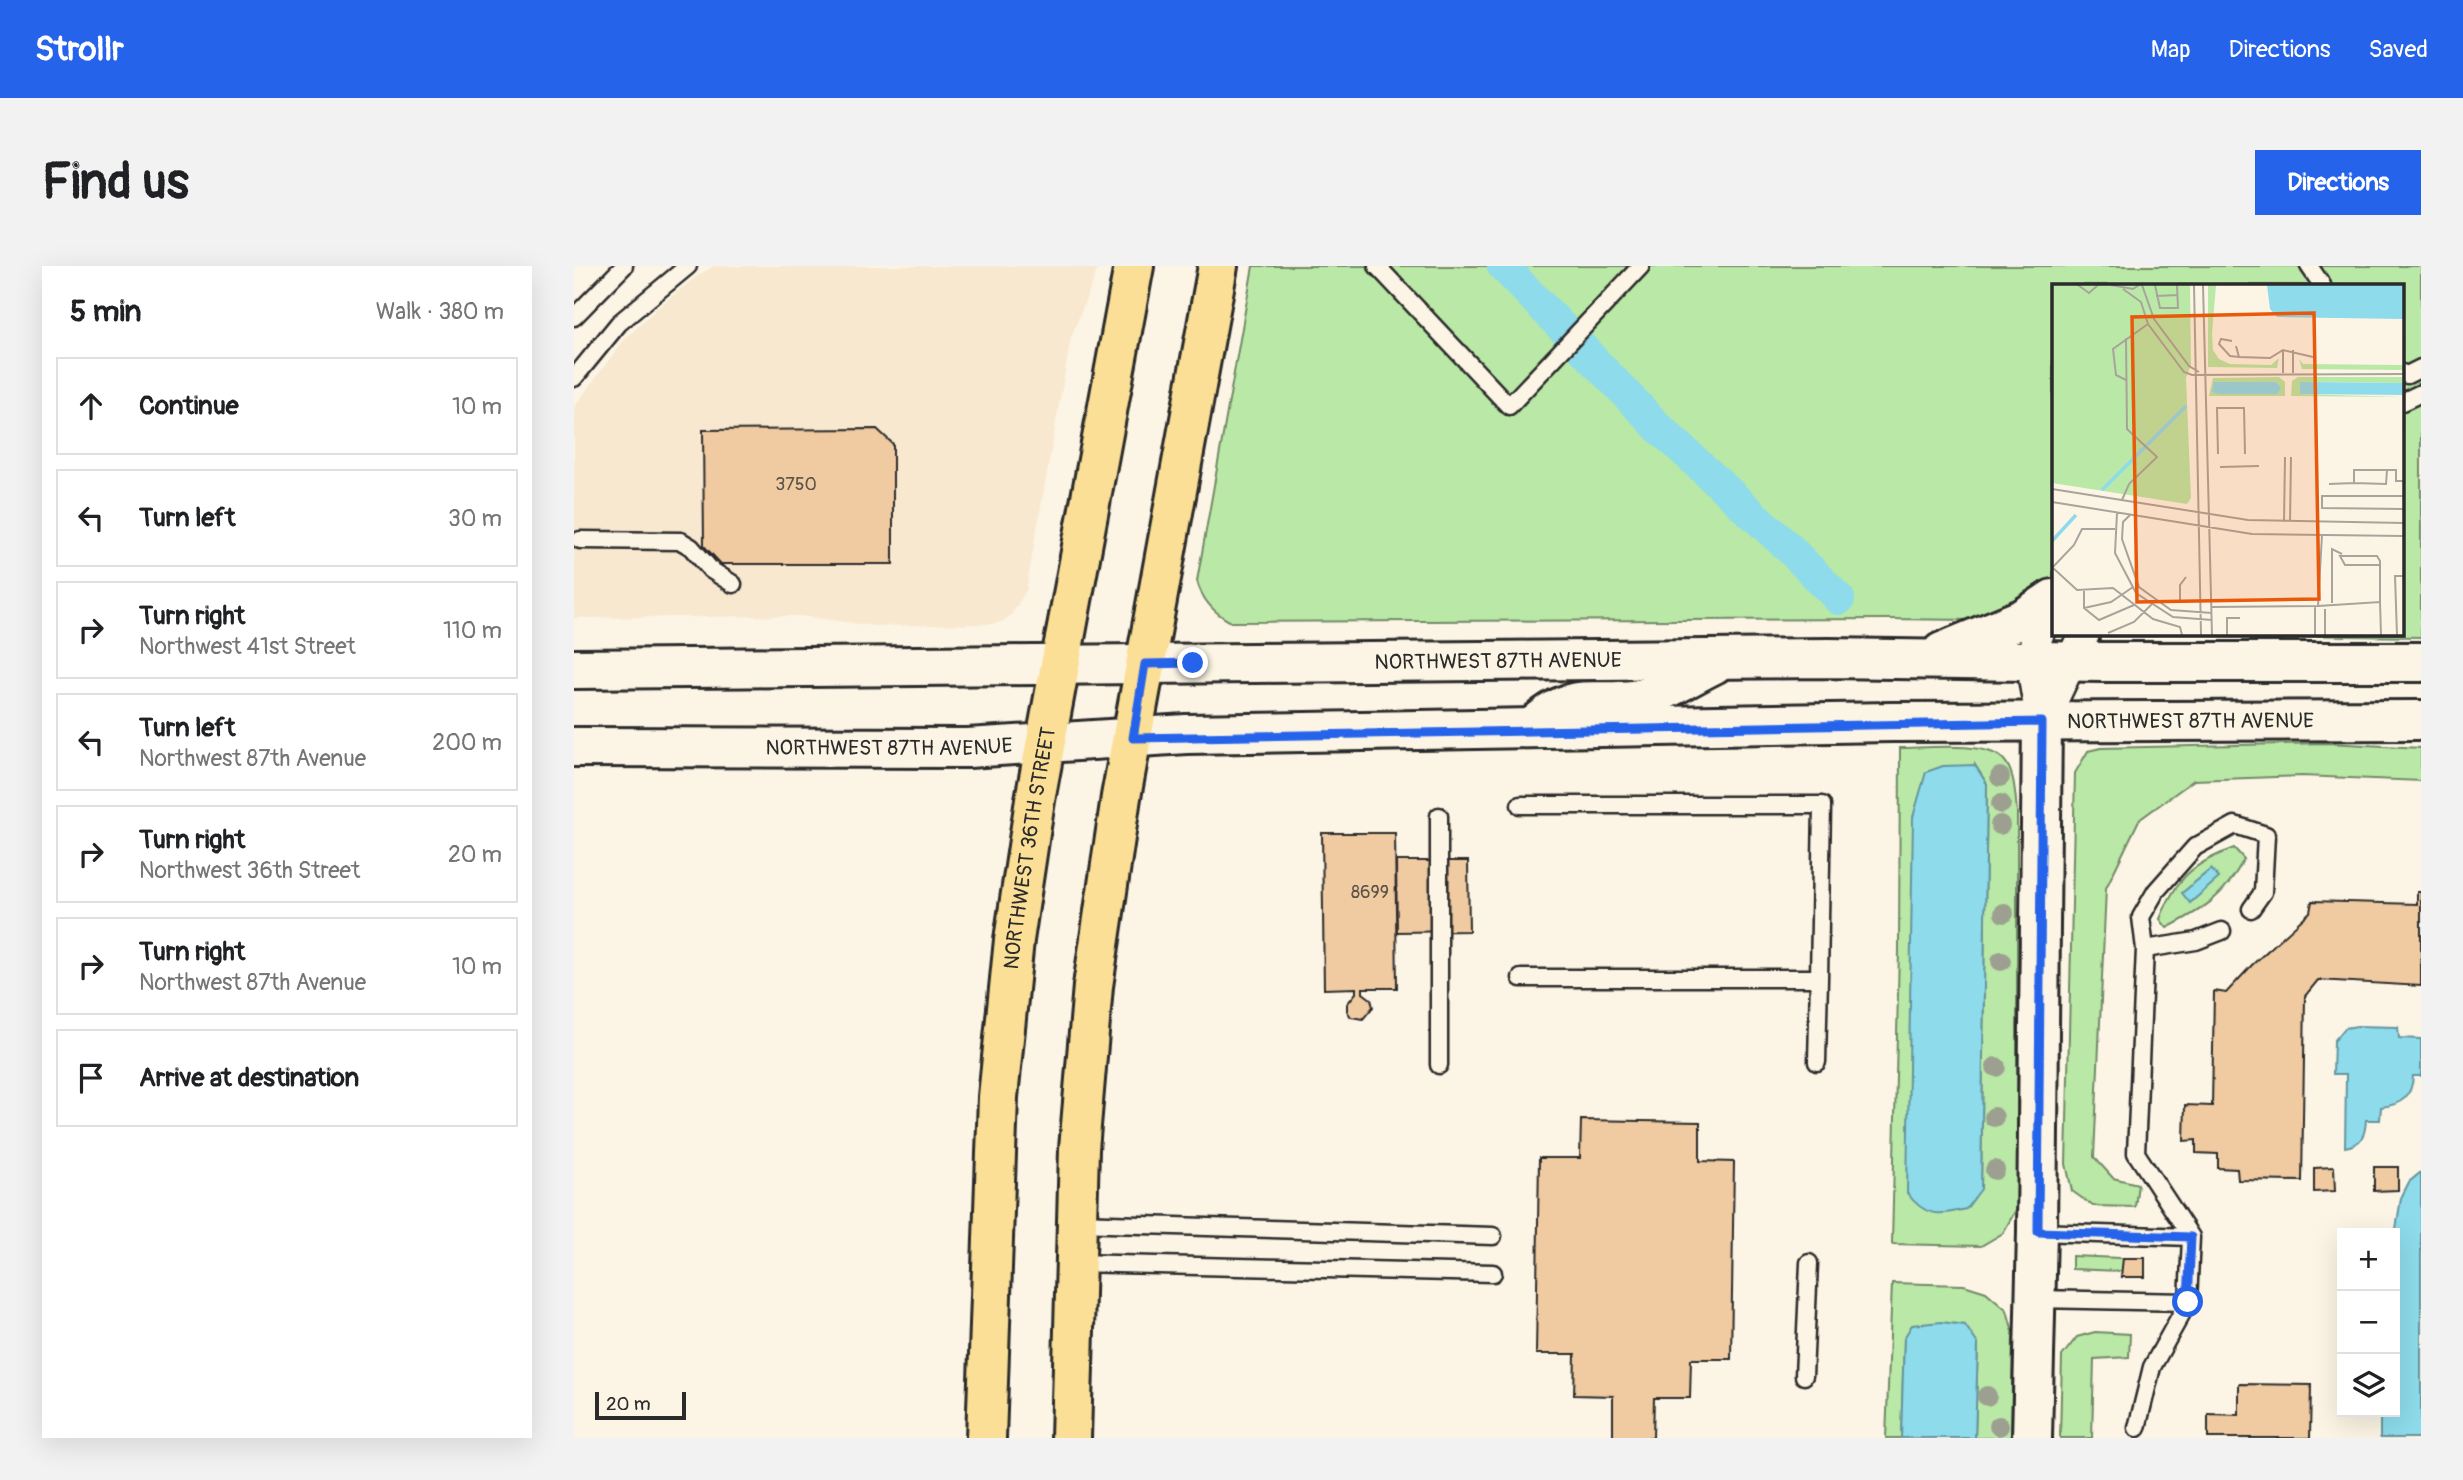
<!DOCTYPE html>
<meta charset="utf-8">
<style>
:root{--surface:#fff;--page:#f2f2f2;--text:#202124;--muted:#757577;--line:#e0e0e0;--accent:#2563eb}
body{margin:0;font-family:Pangolin,sans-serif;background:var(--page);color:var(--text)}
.controls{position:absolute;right:21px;bottom:21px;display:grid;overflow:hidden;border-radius:0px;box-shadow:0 7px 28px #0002}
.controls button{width:63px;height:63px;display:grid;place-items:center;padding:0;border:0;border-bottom:2px solid var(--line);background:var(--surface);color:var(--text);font:35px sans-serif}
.scale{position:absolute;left:21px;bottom:18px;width:91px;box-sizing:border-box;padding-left:7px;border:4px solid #2b2b2b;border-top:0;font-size:19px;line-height:24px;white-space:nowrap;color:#2b2b2b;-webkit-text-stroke:5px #fcf5e5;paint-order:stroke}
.stop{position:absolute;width:21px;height:21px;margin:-16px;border:5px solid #2563eb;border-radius:50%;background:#fff}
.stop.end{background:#2563eb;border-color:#fff;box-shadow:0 2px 7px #0008}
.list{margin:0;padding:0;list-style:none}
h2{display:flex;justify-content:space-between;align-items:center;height:91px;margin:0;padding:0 28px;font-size:30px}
h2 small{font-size:23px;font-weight:400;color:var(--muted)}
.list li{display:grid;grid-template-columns:46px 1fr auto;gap:21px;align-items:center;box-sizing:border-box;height:98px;margin:0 14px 14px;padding:0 14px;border:2px solid var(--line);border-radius:0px}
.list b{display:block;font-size:26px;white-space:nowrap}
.list p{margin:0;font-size:23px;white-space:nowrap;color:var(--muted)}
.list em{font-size:23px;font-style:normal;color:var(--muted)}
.icon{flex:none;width:38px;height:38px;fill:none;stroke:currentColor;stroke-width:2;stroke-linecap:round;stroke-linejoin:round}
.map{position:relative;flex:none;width:1847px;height:1172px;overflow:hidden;border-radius:0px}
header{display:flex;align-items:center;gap:42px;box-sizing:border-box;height:98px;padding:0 35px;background:var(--accent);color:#fff}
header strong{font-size:33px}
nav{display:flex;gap:38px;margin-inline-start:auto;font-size:24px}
.intro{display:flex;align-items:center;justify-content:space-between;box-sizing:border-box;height:168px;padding:0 42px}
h1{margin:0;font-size:49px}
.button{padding:18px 32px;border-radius:0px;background:var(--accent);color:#fff;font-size:24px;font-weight:700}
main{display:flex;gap:42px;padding:0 42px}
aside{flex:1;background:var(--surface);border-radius:0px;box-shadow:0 7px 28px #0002}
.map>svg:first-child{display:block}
.built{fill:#f8e8d0}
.green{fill:#bae8a6;stroke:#728a68;stroke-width:2;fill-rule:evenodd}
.water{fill:#8ddbeb;stroke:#66959e;stroke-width:2}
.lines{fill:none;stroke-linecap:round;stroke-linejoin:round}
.canal{stroke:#8ddbeb;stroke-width:32}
.building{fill:#f0caa0;stroke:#2b2b2b;stroke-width:2}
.lane-casing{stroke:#2b2b2b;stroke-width:21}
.street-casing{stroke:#2b2b2b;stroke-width:35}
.secondary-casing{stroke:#2b2b2b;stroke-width:44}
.primary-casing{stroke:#2b2b2b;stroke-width:44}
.lane{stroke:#fcf5e5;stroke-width:16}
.street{stroke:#fcf5e5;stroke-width:30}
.secondary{stroke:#fcf5e5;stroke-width:38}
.primary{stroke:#fbdf96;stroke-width:38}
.tree{fill:#9da090}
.route{stroke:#2563eb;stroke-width:9}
.labels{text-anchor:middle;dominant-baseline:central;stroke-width:5;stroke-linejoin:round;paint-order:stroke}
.number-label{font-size:18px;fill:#5c5348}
.street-label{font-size:21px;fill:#2b2b2b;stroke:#fcf5e5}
.inset-river{fill:none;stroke:#8ddbeb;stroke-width:3.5}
.inset-road{fill:none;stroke:#a8a49b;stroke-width:2}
.view{fill:#e8590c;fill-opacity:0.15;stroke:#e8590c;stroke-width:3.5}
.inset-edge{fill:none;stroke:#2b2b2b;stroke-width:3.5}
</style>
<header>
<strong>Strollr</strong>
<nav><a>Map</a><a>Directions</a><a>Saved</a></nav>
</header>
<div class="intro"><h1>Find us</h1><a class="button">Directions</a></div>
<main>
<aside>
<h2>5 min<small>Walk · 380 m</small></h2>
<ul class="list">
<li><svg class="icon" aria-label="ahead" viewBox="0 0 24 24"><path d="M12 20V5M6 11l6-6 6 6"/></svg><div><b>Continue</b></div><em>10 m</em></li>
<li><svg class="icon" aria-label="left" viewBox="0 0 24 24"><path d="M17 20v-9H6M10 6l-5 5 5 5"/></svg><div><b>Turn left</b></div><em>30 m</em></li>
<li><svg class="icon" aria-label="right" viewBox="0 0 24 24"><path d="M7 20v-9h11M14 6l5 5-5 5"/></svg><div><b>Turn right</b><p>Northwest 41st Street</p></div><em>110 m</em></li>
<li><svg class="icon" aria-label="left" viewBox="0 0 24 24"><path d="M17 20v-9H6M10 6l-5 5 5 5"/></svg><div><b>Turn left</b><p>Northwest 87th Avenue</p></div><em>200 m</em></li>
<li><svg class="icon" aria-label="right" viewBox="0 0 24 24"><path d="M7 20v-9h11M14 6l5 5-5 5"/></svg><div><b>Turn right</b><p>Northwest 36th Street</p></div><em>20 m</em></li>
<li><svg class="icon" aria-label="right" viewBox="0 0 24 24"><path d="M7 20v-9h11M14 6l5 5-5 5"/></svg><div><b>Turn right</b><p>Northwest 87th Avenue</p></div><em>10 m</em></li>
<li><svg class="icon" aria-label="arrive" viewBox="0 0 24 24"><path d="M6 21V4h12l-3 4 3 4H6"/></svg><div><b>Arrive at destination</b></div></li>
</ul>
</aside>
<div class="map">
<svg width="1847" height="1172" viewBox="0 0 1847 1172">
<rect width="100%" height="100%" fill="#fcf5e5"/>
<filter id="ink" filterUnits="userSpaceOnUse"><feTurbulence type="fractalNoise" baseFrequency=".0143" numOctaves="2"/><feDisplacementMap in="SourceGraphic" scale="14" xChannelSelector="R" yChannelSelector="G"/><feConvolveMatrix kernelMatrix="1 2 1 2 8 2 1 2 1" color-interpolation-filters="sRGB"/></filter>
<g filter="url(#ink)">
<path class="built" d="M 140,0 L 525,0 L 497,72 L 452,325 L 437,349 L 428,356 L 416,358 L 301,360 L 226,350 L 0,352 L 0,141 L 49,75 L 82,43 L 123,10 Z"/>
<path class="green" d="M 679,0 L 1847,0 L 1847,371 L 1634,368 L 1828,368 L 1828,19 L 1479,19 L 1479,360 L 1398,354 L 1312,353 L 657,356 C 640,347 628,334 623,315 Z
M 1754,477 L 1847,482 L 1847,515 L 1728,510 L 1620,514 L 1565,554 L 1532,622 L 1520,891 L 1539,912 L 1564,918 L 1561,941 L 1519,940 L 1498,925 L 1492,898 L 1501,507 L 1514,485 L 1527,482 Z
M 1326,482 C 1352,482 1410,475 1429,493 C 1441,505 1441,528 1443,545 L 1443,942 L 1429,967 L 1407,980 L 1318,978 L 1325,684 ZM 1401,499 L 1413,518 L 1407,922 Z
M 1660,582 L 1670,593 C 1650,631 1630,643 1593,662 L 1586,653 C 1603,611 1618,598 1660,582 Z
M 1498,990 L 1569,993 L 1569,1006 L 1498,1003 Z
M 1318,1017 L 1390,1019 L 1412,1026 L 1433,1044 L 1439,1066 L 1437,1172 L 1401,1172 L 1404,1078 L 1330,1072 L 1327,1172 L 1312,1172 Z
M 1521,1066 L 1556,1068 L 1555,1091 L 1520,1093 L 1518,1172 L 1486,1172 L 1488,1090 L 1503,1071 Z"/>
<path class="water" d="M 1401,499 L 1413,518 L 1407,923 L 1392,943 C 1364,950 1351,951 1333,927 L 1339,551 L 1352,506 L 1369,500 Z
M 1637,603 L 1645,612 L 1616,637 L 1608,627 Z
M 1783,760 L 1824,761 L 1825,772 L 1847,773 L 1847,810 L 1839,810 C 1838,831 1827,839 1807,841 L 1806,854 L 1792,854 C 1791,870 1788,878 1771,881 L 1772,808 L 1759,808 L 1760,775 L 1771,762 Z
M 1847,906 L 1847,1172 L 1806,1172 L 1806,1146 L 1821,1146 L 1821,969 L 1827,932 L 1835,916 Z
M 1367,1056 L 1391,1059 L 1404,1078 L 1401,1172 L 1327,1172 L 1330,1072 L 1338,1059 Z"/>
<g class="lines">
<path class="canal" d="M 929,0 L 1085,162 L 1215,282 L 1265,333"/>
</g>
<path class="building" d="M 303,163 L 319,178 L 319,298 L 147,298 L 130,280 L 129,164 Z
M 748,567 L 821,567 L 823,722 L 789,722 L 789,727 L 797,733 L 799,741 L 789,753 L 777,751 L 773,745 L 773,738 L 782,727 L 782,722 L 750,723 Z
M 822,595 L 894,595 L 895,665 L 823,666 Z
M 1843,626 L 1847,626 L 1847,720 L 1744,714 L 1731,730 L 1728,915 L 1664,914 L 1663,903 L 1644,902 L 1644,888 L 1622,887 L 1622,874 L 1610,875 L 1611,839 L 1638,840 L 1640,725 L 1652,727 L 1678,699 L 1736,646 L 1738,635 L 1843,638 Z
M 1007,854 L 1126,856 L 1126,895 L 1160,896 L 1157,1093 L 1117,1093 L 1116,1132 L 1080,1132 L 1079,1172 L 1039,1172 L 1039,1130 L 1000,1129 L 1001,1088 L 962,1088 L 965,892 L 1006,892 Z
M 1760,901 L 1761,925 L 1740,926 L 1740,902 Z
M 1800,901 L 1824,901 L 1824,924 L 1800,925 Z
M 1549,992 L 1571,992 L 1571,1011 L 1547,1011 Z
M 1665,1118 L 1737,1119 L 1736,1172 L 1634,1172 L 1634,1148 L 1665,1149 Z"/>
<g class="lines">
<defs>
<path id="lane" d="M 803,0 L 935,140 L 1067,0
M 1735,0 L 1748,19
M 0,51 L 50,0
M 1828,107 L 1833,109 L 1847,102
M 0,112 L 45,57 L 114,0
M 1828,136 L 1847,127
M 6,274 L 107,275 L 117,281 L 137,304 L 159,318
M 946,539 L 1248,539 L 1245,712 L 947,712
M 865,550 L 865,799
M 1571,683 L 1567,651 L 1582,625 L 1621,581 L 1661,559 L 1692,569 L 1689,626 L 1677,643
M 1243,796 L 1245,712
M 503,957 L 919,970
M 1463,966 L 1617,971
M 501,997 L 919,1007
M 1461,1033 L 1614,1036
M 1230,1110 L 1235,997
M 1563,1162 L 1578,1101 L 1614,1036 L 1617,971 L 1562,887 L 1571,683 L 1622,675 L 1648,665"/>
<path id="street" d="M 1468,456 C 1459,406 1450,384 1479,338
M 1468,456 L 1510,368"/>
<g id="secondary">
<path d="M 1368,386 L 1450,352 L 1479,333"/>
<path id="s1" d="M 0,403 L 1255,392 L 1527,396 L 1847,396"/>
<path d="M 958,462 C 1000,422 1014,441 1065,433 C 1086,429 1119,408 1140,398"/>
<path id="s2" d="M 0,481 L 394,482 L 612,468 L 1318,456 L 1847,454"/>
<path d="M 1458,1172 L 1463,966 L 1468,456"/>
</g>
<g id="primary">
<path id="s3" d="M 412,1172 L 424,831 L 440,674 L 461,534 L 560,0"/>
<path d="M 497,1172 L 505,883 L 519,720 L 547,531 L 644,0"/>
</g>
</defs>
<use href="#lane" class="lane-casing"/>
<use href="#street" class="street-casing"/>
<use href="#secondary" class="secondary-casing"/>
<use href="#primary" class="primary-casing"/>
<use href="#lane" class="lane"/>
<use href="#street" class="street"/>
<use href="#secondary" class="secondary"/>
<use href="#primary" class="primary"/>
</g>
<g class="tree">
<circle cx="1426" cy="511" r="10"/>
<circle cx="1427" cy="538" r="10"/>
<circle cx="1426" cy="559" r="10"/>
<circle cx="1430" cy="647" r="10"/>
<circle cx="1427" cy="695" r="10"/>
<circle cx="1422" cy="801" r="10"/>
<circle cx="1420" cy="851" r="10"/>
<circle cx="1421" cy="904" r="10"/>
<circle cx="1413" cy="1130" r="10"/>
<circle cx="1425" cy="1160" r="10"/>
</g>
</g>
<g class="lines" filter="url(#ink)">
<path class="route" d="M 619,397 L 571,398 L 559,472 L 1468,456 L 1464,966 L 1617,971 L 1614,1036"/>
</g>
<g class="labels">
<g class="number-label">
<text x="222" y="218">3750</text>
<text x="796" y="626">8699</text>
</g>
<g class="street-label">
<text stroke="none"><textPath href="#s1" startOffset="924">NORTHWEST 87TH AVENUE</textPath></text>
<text stroke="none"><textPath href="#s2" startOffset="1617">NORTHWEST 87TH AVENUE</textPath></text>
<text stroke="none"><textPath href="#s2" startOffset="315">NORTHWEST 87TH AVENUE</textPath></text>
<text stroke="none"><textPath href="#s3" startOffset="592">NORTHWEST 36TH STREET</textPath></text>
</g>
</g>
<g transform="translate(1478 18)">
<rect width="352" height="352" fill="#fcf5e5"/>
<path d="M 0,1 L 138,1 L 139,81 L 134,94 L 139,214 L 135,220 L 0,199 ZM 156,1 L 164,1 L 160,50 L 161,66 L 167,75 L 178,80 L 219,81 L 227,74 L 225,84 L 156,83 ZM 247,75 L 251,80 L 352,81 L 352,86 L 250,85 ZM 227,93 L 233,98 L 233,112 L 157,112 L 161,94 ZM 246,93 L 352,93 L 352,99 L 249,98 L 248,110 L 352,113 L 239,112 L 240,97 Z" fill="#bae8a6"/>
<path d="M 215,1 L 352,1 L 352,35 L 225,33 L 218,25 ZM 162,98 L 224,98 L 229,104 L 225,110 L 167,110 L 160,108 ZM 248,98 L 352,99 L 352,111 L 248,110 Z" fill="#8ddbeb"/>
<path class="inset-river" d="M 50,206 L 134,122M 0,257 L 24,231"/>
<path class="inset-road" d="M 26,1 L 37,9 L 46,1M 59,1 L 81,5 L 87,1M 90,1 L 102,35 L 137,82 L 147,88M 103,1 L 108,24 L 126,24 L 125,1M 142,1 L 149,351M 151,1 L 160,351M 71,5 L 89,18 L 96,40 L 132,88 L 140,91 L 352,90M 104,12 L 126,11M 180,57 L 169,55 L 167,60 L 178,72 L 187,73M 184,62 L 187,73 L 218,74 L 231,66 L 261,73M 241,66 L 241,89M 231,89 L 231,66M 74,96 L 64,91 L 61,65 L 96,40M 166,170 L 165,124 L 192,124 L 193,170M 168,183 L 207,182M 302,199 L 334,200 L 335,186M 277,200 L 302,199 L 302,186 L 344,186 L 344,197 L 352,197M 0,205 L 196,236 L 352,239M 352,212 L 270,212 L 270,224 L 352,225M 70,216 L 77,200 L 105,173 L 75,145 L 74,54M 0,218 L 200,250 L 352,252M 65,229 L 63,269 L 84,309 L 121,333 L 160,336M 78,231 L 71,238 L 70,255 L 87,303 L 119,326 L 160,329M 232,238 L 233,173M 238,238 L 239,173M 0,283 L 25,306 L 61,304 L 101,335 L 128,343 L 130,351M 0,284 L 22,261 L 30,245 L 63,245M 32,307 L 32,324 L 47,336 L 82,321M 128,317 L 128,301 L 134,293M 328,318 L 328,277 L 325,272 L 288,272 L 293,281 L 328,281M 280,319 L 280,265 L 290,270M 266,322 L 328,318 L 329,351M 160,323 L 266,322 L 270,251M 32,324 L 59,318 L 81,303M 56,349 L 82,338 L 101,319M 175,351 L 175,334 L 188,334M 263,351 L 263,323M 273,351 L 273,325M 345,351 L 343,292 L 352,292"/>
<path class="view" d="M 262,29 L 267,315 L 85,318 L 80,33 Z"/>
<rect width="352" height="352" class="inset-edge"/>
</g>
</svg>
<div class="controls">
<button>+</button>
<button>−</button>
<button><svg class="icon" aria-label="layers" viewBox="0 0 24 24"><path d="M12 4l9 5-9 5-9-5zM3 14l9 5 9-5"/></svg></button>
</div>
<div class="scale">20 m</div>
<div class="stop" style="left:1614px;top:1036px"></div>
<div class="stop end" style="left:619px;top:397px"></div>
</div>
</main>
